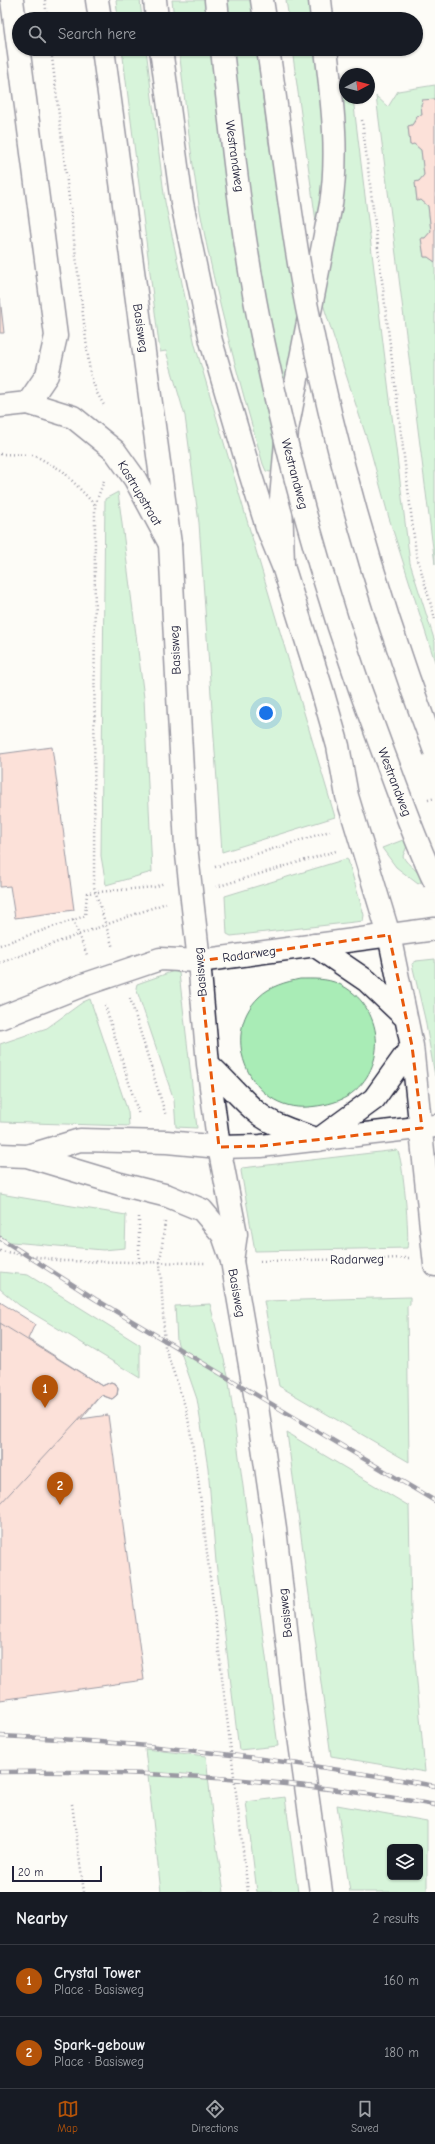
<!DOCTYPE html>
<meta charset="utf-8">
<style>
:root{--surface:#171b24;--page:#20242c;--text:#f1f3f6;--muted:#9ea1a6;--line:#363941;--accent:#b45309}
body{margin:0;font-family:"Comic Neue",sans-serif;background:var(--page);color:var(--text)}
.controls{position:absolute;right:12px;bottom:12px;display:grid;overflow:hidden;border-radius:6px;box-shadow:0 1px 3px #0004}
.controls button{width:36px;height:36px;display:grid;place-items:center;padding:0;border:0;border-bottom:1px solid var(--line);background:var(--surface);color:var(--text);font:20px sans-serif}
.compass{position:absolute;left:339px;top:68px;width:36px;height:36px;border-radius:50%;background:var(--surface);box-shadow:0 1px 3px #0004;rotate:83deg}
.scale{position:absolute;left:12px;bottom:10px;width:90px;box-sizing:border-box;padding-left:4px;border:2px solid #22223b;border-top:0;font-size:11px;line-height:14px;white-space:nowrap;color:#22223b;-webkit-text-stroke:3px #fdfcf7;paint-order:stroke}
.you{position:absolute;left:266px;top:713px;width:14px;height:14px;margin:-10px;border:3px solid #fff;border-radius:50%;background:#1a73e8;box-shadow:0 0 0 6px #1a73e833}
.badge{display:grid;place-items:center;width:26px;height:26px;border-radius:50%;background:var(--accent);color:#fff;font-size:13px;font-weight:700}
.pin{position:absolute;translate:-50% -33px;filter:drop-shadow(0 1px 2px #0008)}
.pin::after{content:'';position:absolute;top:21px;width:14px;height:12px;background:inherit;clip-path:polygon(0 0,100% 0,50% 100%)}
.list{margin:0;padding:0;list-style:none}
h2{display:flex;justify-content:space-between;align-items:center;height:52px;margin:0;padding:0 16px;font-size:17px}
h2 small{font-size:13px;font-weight:400;color:var(--muted)}
.list li{display:grid;grid-template-columns:26px 1fr auto;gap:12px;align-items:center;box-sizing:border-box;height:72px;padding:0 16px;border-top:1px solid var(--line)}
.list b{display:block;font-size:15px;white-space:nowrap}
.list p{margin:0;font-size:13px;white-space:nowrap;color:var(--muted)}
.list em{font-size:13px;font-style:normal;color:var(--muted)}
.icon{flex:none;width:22px;height:22px;fill:none;stroke:currentColor;stroke-width:2;stroke-linecap:round;stroke-linejoin:round}
.map{position:relative;flex:none;width:435px;height:1892px;overflow:hidden}
.search{position:absolute;background:var(--surface);box-shadow:0 1px 3px #0004;left:12px;right:12px;top:12px;height:44px;display:flex;align-items:center;gap:10px;box-sizing:border-box;padding:0 14px;border-radius:22px;color:var(--muted);font-size:15px}
.sheet{height:196px;background:var(--surface)}
nav{display:flex;justify-content:space-around;align-items:center;box-sizing:border-box;height:56px;border-top:1px solid var(--line);background:var(--surface);font-size:11px;color:var(--muted)}
nav a{display:grid;justify-items:center;gap:2px}
nav .on{color:var(--accent)}
.map>svg:first-child{display:block}
.green{fill:#a9ecb6;stroke:#668778;fill-rule:evenodd}
.building{fill:#fac0b3;stroke:#22223b}
.lines{fill:none;stroke-linecap:round;stroke-linejoin:round}
.minor-casing{stroke:#22223b;stroke-width:25}
.major-casing{stroke:#22223b;stroke-width:25}
.highway-casing{stroke:#22223b;stroke-width:25}
.path{stroke:#22223b;stroke-width:2.5;stroke-dasharray:1 3;stroke-linecap:butt}
.minor{stroke:#fdfcf7;stroke-width:22}
.major{stroke:#fdfcf7;stroke-width:22}
.highway{stroke:#fdfcf7;stroke-width:22}
.rail-casing{stroke:#22223b;stroke-width:4.5}
.rail{stroke:#fdfcf7;stroke-width:3;stroke-dasharray:9;stroke-linecap:butt}
.highway-bridge-casing{stroke:#22223b;stroke-width:25;stroke-linecap:butt}
.highway-bridge{stroke:#fdfcf7;stroke-width:22}
.marked{fill:none;stroke:#e8590c;stroke-width:3;stroke-dasharray:8 5;stroke-linejoin:round}
.labels{text-anchor:middle;dominant-baseline:central;stroke-width:3;stroke-linejoin:round;paint-order:stroke}
.street-label{font-size:13px;fill:#22223b;stroke:#fdfcf7}
</style>
<div class="map">
<svg width="435" height="1892" viewBox="0 0 435 1892">
<rect width="100%" height="100%" fill="#fdfcf7"/>
<filter id="ink" filterUnits="userSpaceOnUse"><feTurbulence type="fractalNoise" baseFrequency=".025" numOctaves="2"/><feDisplacementMap in="SourceGraphic" scale="8" xChannelSelector="R" yChannelSelector="G"/><feConvolveMatrix kernelMatrix="1 2 1 2 8 2 1 2 1" color-interpolation-filters="sRGB"/></filter>
<g filter="url(#ink)">
<path class="green" d="M 116,0 L 140,0 L 142,19 L 118,19 Z
M 172,0 L 251,0 L 253,19 L 174,19 Z
M 286,0 L 312,0 L 315,19 L 289,19 Z
M 122,49 L 146,49 L 165,202 L 195,345 L 335,817 L 222,852 L 199,523 L 185,416 L 166,351 L 160,352 Z
M 179,49 L 257,49 L 268,139 L 288,248 L 301,305 L 273,471 L 270,472 L 266,471 L 263,464 C 239,381 216,297 200,211 C 191,157 185,103 179,49 Z
M 292,49 L 318,49 L 327,162 L 317,229 Z
M 435,85 L 435,99 L 422,101 L 423,104 L 421,104 L 422,115 L 417,116 L 412,125 L 408,126 L 410,145 L 414,144 L 421,150 L 424,175 L 419,181 L 415,182 L 417,201 L 421,200 L 428,206 L 431,231 L 425,238 L 421,238 L 424,257 L 428,257 L 435,262 L 435,564 L 376,96 L 388,107 L 398,91 Z
M 345,90 L 345,98 L 353,98 L 410,563 L 435,642 L 435,662 L 389,518 L 369,445 L 320,295 L 339,96 Z
M 118,492 L 144,698 L 152,872 L 106,885 L 101,856 L 105,499 Z
M 424,832 L 421,839 L 407,846 L 403,856 C 407,867 421,869 421,882 L 418,884 L 396,867 L 382,848 Z
M 346,859 L 348,860 L 364,915 L 363,921 L 231,936 L 227,934 L 225,896 Z
M 435,959 L 435,1076 L 425,1019 L 412,964 L 416,961 Z
M 174,971 L 179,973 L 197,1128 L 176,1127 L 174,1100 L 136,988 L 137,984 Z
M 300,979 C 313,979 327,978 339,984 C 384,1005 390,1068 348,1096 C 337,1103 321,1106 308,1107 C 251,1112 218,1036 259,997 C 270,986 286,982 300,979 Z
M 90,999 L 128,1112 L 129,1126 L 0,1122 L 0,1044 L 47,1028 L 83,1002 Z
M 397,1150 C 403,1155 410,1240 407,1248 L 255,1251 L 241,1171 L 242,1168 Z
M 0,1194 L 126,1215 L 125,1248 L 103,1250 L 0,1241 Z
M 0,1272 L 28,1275 L 140,1345 L 140,1378 L 19,1305 L 0,1289 Z
M 410,1297 L 410,1305 L 407,1306 L 409,1462 L 279,1386 L 264,1301 Z
M 210,1304 L 228,1375 L 278,1746 L 239,1750 L 216,1562 L 208,1468 L 197,1399 L 177,1341 L 175,1306 Z
M 287,1433 L 409,1506 L 411,1615 L 425,1772 L 331,1756 Z
M 145,1749 L 206,1756 L 213,1824 L 224,1892 L 161,1892 Z
M 285,1797 L 298,1892 L 257,1892 L 246,1802 Z
M 337,1805 L 427,1821 L 427,1892 L 350,1892 ZM 390,1847 L 420,1847 L 420,1877 L 390,1877 Z"/>
<path class="building" d="M 435,99 L 435,262 L 428,257 L 424,257 L 421,238 L 425,238 L 431,231 L 428,206 L 421,200 L 417,201 L 415,182 L 419,181 L 424,175 L 421,150 L 414,144 L 410,145 L 408,126 L 412,125 L 417,118 L 416,116 L 422,115 L 421,104 L 423,104 L 422,100 Z
M 0,298 L 4,333 L 0,333 Z
M 52,747 L 74,910 L 15,918 L 10,886 L 0,887 L 0,754 Z
M 0,1302 L 35,1324 L 28,1339 L 102,1386 L 111,1382 L 116,1384 L 118,1389 L 117,1395 L 112,1399 L 101,1395 L 81,1419 L 108,1415 L 144,1680 L 0,1700 Z
M 0,1323 L 102,1386 L 111,1382 L 116,1384 L 118,1389 L 117,1395 L 112,1399 L 101,1395 L 0,1504 Z"/>
<g class="lines">
<defs>
<path id="minor" d="M 12,0 L 56,336 L 47,375 L 28,403
M 320,0 L 322,19
M 0,406 L 28,403 L 73,417 L 115,451 L 135,479 L 170,544
M 283,564 L 281,499 L 287,430 L 331,204 C 339,151 332,101 326,49
M 0,1018 L 83,985 L 160,959 L 199,961 L 435,929
M 0,1155 L 27,1156 L 120,1184 L 168,1196 L 202,1210 L 223,1235 L 232,1261
M 27,1156 L 80,1140 L 167,1142 L 219,1147 L 261,1146 L 435,1126"/>
<path id="major" d="M 97,0 L 100,19
M 155,0 L 157,19
M 103,49 L 170,544 L 186,846 L 199,961 L 208,1064 L 219,1147 L 236,1234 L 232,1261 L 257,1406 L 275,1528 L 294,1701 L 321,1892
M 161,49 L 182,203 L 211,341 L 250,473 L 267,527 L 283,566 L 322,690 L 338,746 L 347,796 L 389,935 L 412,1046 L 435,1265
M 314,945 L 367,981 L 406,1018
M 208,1064 C 226,1080 240,1099 259,1114 C 276,1127 298,1132 318,1140 L 374,1099 L 412,1046"/>
<path id="highway" d="M 216,0 L 218,19
M 262,0 L 265,19"/>
</defs>
<use href="#minor" class="minor-casing"/>
<use href="#major" class="major-casing"/>
<use href="#highway" class="highway-casing"/>
<path class="path" d="M 45,0 L 47,19
M 51,49 L 90,373 L 97,393 L 105,407
M 362,120 L 416,553 L 435,619
M 0,454 L 34,455 L 63,471 L 95,505
M 104,481 L 95,505 L 94,887 L 113,948
M 428,800 L 435,798
M 215,867 L 330,831
M 216,887 L 336,851
M 73,920 L 87,955
M 0,945 L 85,916 L 87,893 L 155,887 L 164,883
M 0,963 L 166,903
M 130,998 L 166,1116
M 105,1005 L 139,1115
M 165,1222 L 160,1262 L 165,1347 L 187,1412 L 198,1478 L 248,1892
M 0,1251 L 63,1261 L 205,1263
M 260,1261 L 409,1258
M 139,1262 L 139,1216
M 72,1804 L 84,1892"/>
<use href="#minor" class="minor"/>
<use href="#major" class="major"/>
<use href="#highway" class="highway"/>
<defs>
<path id="rail" d="M 0,1238 L 95,1299 L 435,1501
M 0,1736 C 146,1742 292,1760 435,1786
M 0,1772 C 145,1770 293,1779 435,1805"/>
</defs>
<use href="#rail" class="rail-casing"/>
<use href="#rail" class="rail"/>
<defs>
<path id="highway-bridge" d="M 222,49 C 233,148 243,248 264,345 C 293,482 332,618 382,749 C 399,793 414,839 435,882
M 268,49 C 281,135 290,222 307,308 C 337,459 380,607 435,751"/>
</defs>
<use href="#highway-bridge" class="highway-bridge-casing"/>
<use href="#highway-bridge" class="highway-bridge"/>
</g>
</g>
<path d="M0 0H435V1892H0ZM 389,935 L 412,1046 L 422,1128 L 261,1146 L 219,1147 L 199,961 Z" fill="#fdfcf7" fill-opacity=".55" fill-rule="evenodd"/>
<path class="marked" d="M 389,935 L 412,1046 L 422,1128 L 261,1146 L 219,1147 L 199,961 Z"/>
<g class="labels">
<g class="street-label">
<text transform="translate(235 156) rotate(82)">Westrandweg</text>
<text transform="translate(141 328) rotate(82)">Basisweg</text>
<text transform="translate(295 474) rotate(75)">Westrandweg</text>
<text transform="translate(140 493) rotate(59)">Kastrupstraat</text>
<text transform="translate(175 650) rotate(-93)">Basisweg</text>
<text transform="translate(395 782) rotate(69)">Westrandweg</text>
<text transform="translate(249 954) rotate(-8)">Radarweg</text>
<text transform="translate(200 972) rotate(-95)">Basisweg</text>
<text transform="translate(357 1259) rotate(-1)">Radarweg</text>
<text transform="translate(237 1293) rotate(80)">Basisweg</text>
<text transform="translate(285 1613) rotate(-96)">Basisweg</text>
</g>
</g>
</svg>
<div class="controls">
<button><svg class="icon" aria-label="layers" viewBox="0 0 24 24"><path d="M12 4l9 5-9 5-9-5zM3 14l9 5 9-5"/></svg></button>
</div>
<svg class="compass" viewBox="-18 -18 36 36"><path d="M0-13l5 13h-10z" fill="#e53935"/><path d="M0 13l5-13h-10z" fill="#9ea1a6"/></svg>
<div class="scale">20 m</div>
<div class="you"></div>
<div class="pin badge" style="left:45px;top:1408px">1</div>
<div class="pin badge" style="left:60px;top:1505px">2</div>
<div class="search"><svg class="icon" aria-label="search" viewBox="0 0 24 24"><circle cx="10" cy="10" r="6"/><path d="M15 15l6 6"/></svg>Search here</div>
</div>
<section class="sheet">
<h2>Nearby<small>2 results</small></h2>
<ul class="list">
<li><span class="badge">1</span><div><b>Crystal Tower</b><p>Place · Basisweg</p></div><em>160 m</em></li>
<li><span class="badge">2</span><div><b>Spark-gebouw</b><p>Place · Basisweg</p></div><em>180 m</em></li>
</ul>
</section>
<nav>
<a class="on"><svg class="icon" aria-label="map" viewBox="0 0 24 24"><path d="M3 6l6-2 6 2 6-2v14l-6 2-6-2-6 2zM9 4v14M15 6v14"/></svg>Map</a>
<a><svg class="icon" aria-label="directions" viewBox="0 0 24 24"><path d="M12 3l9 9-9 9-9-9zM9 14v-3h6M13 9l2 2-2 2"/></svg>Directions</a>
<a><svg class="icon" aria-label="saved" viewBox="0 0 24 24"><path d="M7 4h10v16l-5-4-5 4z"/></svg>Saved</a>
</nav>
